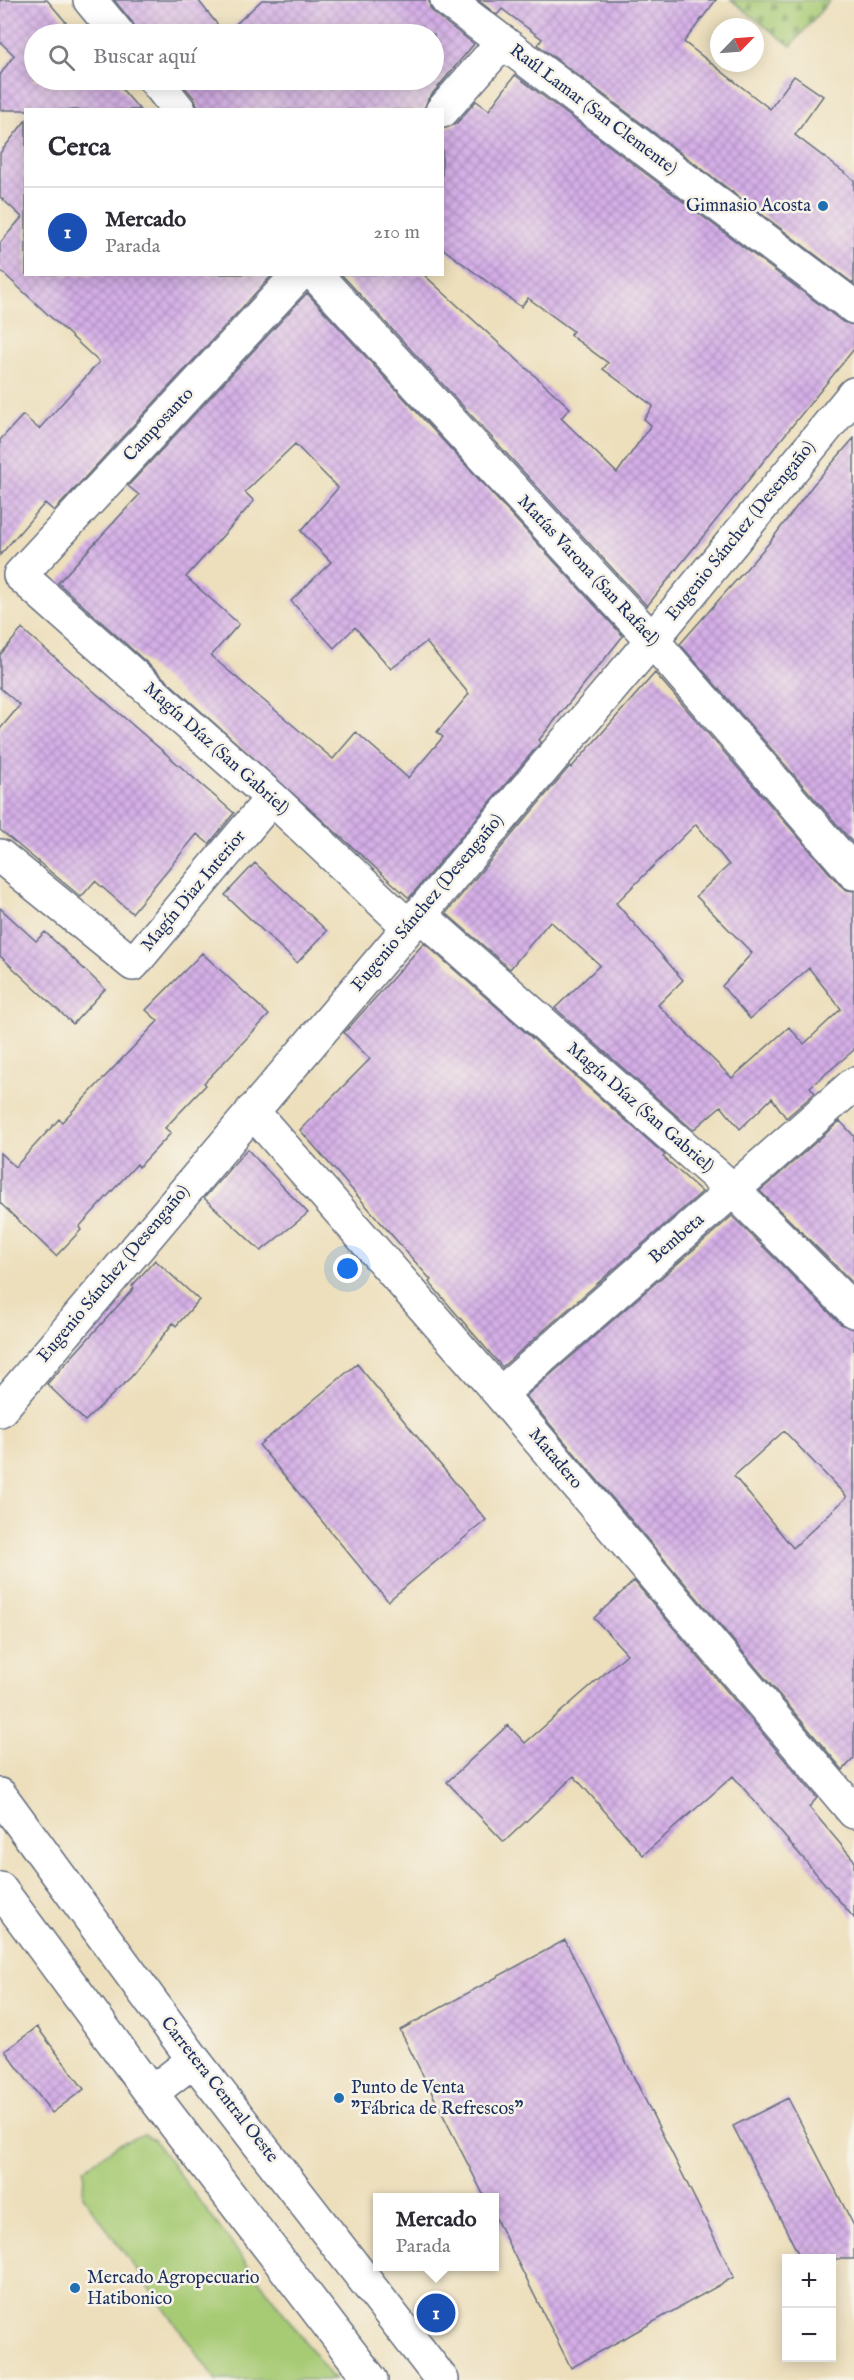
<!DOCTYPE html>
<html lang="es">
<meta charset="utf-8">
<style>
:root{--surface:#fff;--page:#f7f7f7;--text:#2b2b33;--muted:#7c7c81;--line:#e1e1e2;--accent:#b45309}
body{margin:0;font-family:"IM FELL English",serif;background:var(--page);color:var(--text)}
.controls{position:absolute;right:18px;bottom:18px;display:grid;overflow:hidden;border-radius:0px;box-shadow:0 3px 15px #0003}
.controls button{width:54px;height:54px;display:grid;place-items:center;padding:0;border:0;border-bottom:2px solid var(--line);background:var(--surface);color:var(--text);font:30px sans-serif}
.compass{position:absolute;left:710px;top:18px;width:54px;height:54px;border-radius:50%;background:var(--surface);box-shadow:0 3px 15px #0003;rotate:65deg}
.you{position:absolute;left:348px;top:1269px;width:21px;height:21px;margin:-15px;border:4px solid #fff;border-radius:50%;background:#1a73e8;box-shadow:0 0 0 9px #1a73e833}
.badge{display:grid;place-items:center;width:39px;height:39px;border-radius:50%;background:var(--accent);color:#fff;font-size:20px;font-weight:700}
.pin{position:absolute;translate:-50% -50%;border:3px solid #fff;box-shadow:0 2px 6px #0006}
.popup{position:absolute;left:373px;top:2193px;width:126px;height:78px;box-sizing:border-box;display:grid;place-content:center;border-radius:0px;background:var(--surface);filter:drop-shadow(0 2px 4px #0005);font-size:20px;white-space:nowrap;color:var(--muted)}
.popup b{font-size:22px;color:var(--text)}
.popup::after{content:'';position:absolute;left:50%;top:100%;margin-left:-12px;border:12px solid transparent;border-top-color:var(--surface)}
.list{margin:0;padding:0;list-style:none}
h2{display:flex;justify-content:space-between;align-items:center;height:78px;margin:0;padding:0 24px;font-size:26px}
h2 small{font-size:20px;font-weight:400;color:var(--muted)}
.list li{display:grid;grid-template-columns:39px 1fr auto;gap:18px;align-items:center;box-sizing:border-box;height:90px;padding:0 24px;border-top:2px solid var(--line)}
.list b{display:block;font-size:22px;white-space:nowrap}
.list p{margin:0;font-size:20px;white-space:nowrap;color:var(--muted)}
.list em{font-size:20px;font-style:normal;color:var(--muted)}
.icon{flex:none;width:33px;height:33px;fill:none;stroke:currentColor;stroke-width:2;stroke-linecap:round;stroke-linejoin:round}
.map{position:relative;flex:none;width:854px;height:2380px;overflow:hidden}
.search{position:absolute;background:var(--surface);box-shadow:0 3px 15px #0003;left:24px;top:24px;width:420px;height:66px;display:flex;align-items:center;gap:15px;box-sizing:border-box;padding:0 21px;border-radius:33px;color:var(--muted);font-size:22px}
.panel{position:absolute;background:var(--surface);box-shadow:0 3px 15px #0003;left:24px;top:108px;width:420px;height:168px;border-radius:0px}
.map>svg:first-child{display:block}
.green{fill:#a7cb75;stroke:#617d6a;stroke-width:1.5}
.cemetery{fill:url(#cemetery-stones);stroke:#617d6a;stroke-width:1.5}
.building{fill:url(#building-cross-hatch);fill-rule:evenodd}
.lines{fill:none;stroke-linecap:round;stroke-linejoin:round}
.minor-casing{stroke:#646d7f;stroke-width:36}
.tertiary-casing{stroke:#646d7f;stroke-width:36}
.primary-casing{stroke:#646d7f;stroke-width:36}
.minor{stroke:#fff;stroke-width:33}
.tertiary{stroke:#fff;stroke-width:33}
.primary{stroke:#fff;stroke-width:33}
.poi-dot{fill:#1f6fb2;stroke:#f7f3e8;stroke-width:2}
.labels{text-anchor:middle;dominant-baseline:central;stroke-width:5;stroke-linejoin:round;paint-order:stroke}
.street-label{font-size:18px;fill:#1b2f5e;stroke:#f7f3e8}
.poi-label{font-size:18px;fill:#1b2f5e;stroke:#f7f3e8;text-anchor:start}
</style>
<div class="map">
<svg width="854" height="2380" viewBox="0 0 854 2380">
<defs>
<pattern id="cemetery-stones" width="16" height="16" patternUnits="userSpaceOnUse" patternTransform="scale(1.5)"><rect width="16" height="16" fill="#a7cb75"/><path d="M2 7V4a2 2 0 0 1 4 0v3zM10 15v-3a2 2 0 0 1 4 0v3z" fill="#87a563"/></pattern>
<pattern id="building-cross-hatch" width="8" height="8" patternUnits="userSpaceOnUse" patternTransform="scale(1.5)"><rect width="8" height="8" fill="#d5afe7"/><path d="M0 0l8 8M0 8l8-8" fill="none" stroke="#ac8fbe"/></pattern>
</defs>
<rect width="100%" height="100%" fill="#f7f3e8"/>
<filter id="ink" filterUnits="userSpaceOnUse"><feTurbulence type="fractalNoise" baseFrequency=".0167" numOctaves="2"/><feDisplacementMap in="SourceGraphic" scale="12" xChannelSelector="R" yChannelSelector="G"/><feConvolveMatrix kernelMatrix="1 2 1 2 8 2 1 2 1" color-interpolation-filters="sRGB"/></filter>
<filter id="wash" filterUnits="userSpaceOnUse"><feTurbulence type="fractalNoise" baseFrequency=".008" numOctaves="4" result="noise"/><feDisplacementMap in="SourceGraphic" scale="24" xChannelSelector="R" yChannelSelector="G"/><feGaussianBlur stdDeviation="1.35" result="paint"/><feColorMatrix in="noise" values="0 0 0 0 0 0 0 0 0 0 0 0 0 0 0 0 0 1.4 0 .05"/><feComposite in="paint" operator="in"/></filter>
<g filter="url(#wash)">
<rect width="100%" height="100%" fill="#eddfbc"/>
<path class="green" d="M 144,2134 L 153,2139 L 334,2380 L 216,2380 L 83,2196 L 84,2169 L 119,2144 Z"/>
<path class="cemetery" d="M 731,0 L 830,0 L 791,46 Z"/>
<g id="blocks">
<path class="building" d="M 0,0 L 47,0 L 76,34 L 34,34 L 34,80 L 114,80 L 140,110 L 0,110 L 0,75 L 14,55 L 0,42 Z
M 114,0 L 198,0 L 225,34 L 262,0 L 429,0 L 430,8 L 436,15 L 474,44 L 428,99 L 424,110 L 199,110 L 194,98 L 179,80 L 434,80 L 434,34 L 139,34 L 132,22 Z
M 478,0 L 716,0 L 684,42 L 770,109 L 794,76 L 823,96 L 795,135 L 854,180 L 854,284 L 538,45 L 542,39 L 502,9 L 497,15 Z
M 515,75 L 843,322 L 854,325 L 854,349 L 647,606 L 341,274 L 423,274 L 570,408 L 561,418 L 617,473 L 651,425 L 644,419 L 653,406 L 603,369 L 608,363 L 570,335 L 573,331 L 528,298 L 521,307 L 442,248 L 442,129 L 456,124 L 476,101 L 489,110 Z
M 26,120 L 26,274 L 273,274 L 54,511 L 45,503 L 0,555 L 0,440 L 23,415 L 39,429 L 99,362 L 0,270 L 0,243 L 22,217 L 0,197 L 0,153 Z
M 307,293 L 623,636 L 539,740 L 541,742 L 409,898 L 58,583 L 139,495 L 128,486 ZM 295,444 L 338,488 L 301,531 L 331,562 L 291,601 L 334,648 L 355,627 L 391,669 L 426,642 L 469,694 L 437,732 L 443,737 L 408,778 L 356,732 L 333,759 L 211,656 L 239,624 L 186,577 L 254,501 L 245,492 Z
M 854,438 L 854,844 L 680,644 L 769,543 L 813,485 Z
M 22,629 L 234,813 L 209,844 L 197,834 L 132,913 L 95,881 L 81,897 L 0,830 L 0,729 L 20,705 L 0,688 L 0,655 Z
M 655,673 L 840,885 L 847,890 L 854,891 L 854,1050 L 810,1087 L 815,1093 L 786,1118 L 772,1098 L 740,1129 L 721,1106 L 693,1130 L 555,1008 L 600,965 L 550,921 L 510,969 L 446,913 L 570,766 L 571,768 ZM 696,824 L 729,865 L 696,896 L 752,953 L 722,986 L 750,1019 L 809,968 L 841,1009 L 804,1044 L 789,1027 L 732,1078 L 658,1005 L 683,980 L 616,903 Z
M 255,863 L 327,931 L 297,963 L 225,895 Z
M 0,908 L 36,941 L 45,932 L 105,989 L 73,1024 L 0,956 Z
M 424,943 L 665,1155 L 663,1157 L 702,1192 L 502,1367 L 429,1282 L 431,1280 L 300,1130 L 370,1059 L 344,1033 Z
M 202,953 L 269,1015 L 204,1083 L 206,1085 L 165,1128 L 171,1133 L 139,1167 L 137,1164 L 79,1227 L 81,1230 L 56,1256 L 0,1203 L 0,1153 L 15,1167 L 59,1119 L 62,1122 L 158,1021 L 146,1010 Z
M 840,1121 L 854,1136 L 854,1284 L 760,1191 Z
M 247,1149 L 308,1213 L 261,1251 L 204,1198 Z
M 732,1216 L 841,1324 L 854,1329 L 854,1758 L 843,1770 L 526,1396 ZM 784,1431 L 847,1497 L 793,1548 L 734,1476 Z
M 155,1260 L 199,1300 L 176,1326 L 173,1323 L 131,1377 L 85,1421 L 47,1384 L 134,1288 L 132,1286 Z
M 357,1364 L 486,1520 L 388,1601 L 259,1445 Z
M 634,1581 L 817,1798 L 809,1807 L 854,1860 L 854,1918 L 733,1776 L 643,1855 L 574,1776 L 504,1842 L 447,1782 L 508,1725 L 525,1743 L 627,1654 L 594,1618 Z
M 565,1940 L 734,2277 L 571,2368 L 495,2217 L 495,2198 L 485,2198 L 400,2030 Z
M 37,2027 L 84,2089 L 52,2113 L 5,2051 Z
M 788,2098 L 854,2226 L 854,2259 L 801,2259 L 733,2126 Z"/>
</g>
</g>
<g filter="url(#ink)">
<use href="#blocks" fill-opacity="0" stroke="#646d7f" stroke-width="1.5"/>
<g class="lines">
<defs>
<path id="minor" d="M 90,0 L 118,34
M 155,80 L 179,110
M 442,111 L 503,42
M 315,274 L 652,640 L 854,873
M 20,575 L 272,798 L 408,926
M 20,575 L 299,274
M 0,856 L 133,964 L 272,798
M 419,914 L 733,1190 L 854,1311
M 252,1111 L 500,1394 L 854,1812
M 500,1394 L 854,1084"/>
<path id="tertiary" d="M 447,0 L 854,307
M 0,1410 L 652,640 L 854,394"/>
<path id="primary" d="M 0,1795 L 194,2060 L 442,2380
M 0,1889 L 151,2093 L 371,2380
M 151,2093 L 194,2060"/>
</defs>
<use href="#minor" class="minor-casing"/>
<use href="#tertiary" class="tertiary-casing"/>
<use href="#primary" class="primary-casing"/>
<use href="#minor" class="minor"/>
<use href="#tertiary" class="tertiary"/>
<use href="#primary" class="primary"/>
</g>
</g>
<g class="poi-dot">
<circle cx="823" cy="206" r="6"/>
<circle cx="339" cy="2098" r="6"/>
<circle cx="75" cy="2288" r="6"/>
</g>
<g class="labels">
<g class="street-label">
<text transform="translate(593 110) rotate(37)">Raúl Lamar (San Clemente)</text>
<text transform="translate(159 425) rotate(-47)">Camposanto</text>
<text transform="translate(741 531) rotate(-51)">Eugenio Sánchez (Desengaño)</text>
<text transform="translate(588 571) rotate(47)">Matías Varona (San Rafael)</text>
<text transform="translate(216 749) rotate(42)">Magín Díaz (San Gabriel)</text>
<text transform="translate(194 891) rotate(-50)">Magín Diaz Interior</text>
<text transform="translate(428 903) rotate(-50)">Eugenio Sánchez (Desengaño)</text>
<text transform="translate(640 1108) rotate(41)">Magín Díaz (San Gabriel)</text>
<text transform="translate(677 1239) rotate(-41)">Bembeta</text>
<text transform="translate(114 1274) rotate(-50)">Eugenio Sánchez (Desengaño)</text>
<text transform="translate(555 1459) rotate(50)">Matadero</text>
<text transform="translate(219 2090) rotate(52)">Carretera Central Oeste</text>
</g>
<g class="poi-label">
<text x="811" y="206" text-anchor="end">Gimnasio Acosta</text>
<text x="351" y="2088">Punto de Venta<tspan x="351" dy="21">"Fábrica de Refrescos"</tspan></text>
<text x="87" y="2278">Mercado Agropecuario<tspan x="87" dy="21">Hatibonico</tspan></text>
</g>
</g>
</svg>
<div class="controls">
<button>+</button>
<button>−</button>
</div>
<svg class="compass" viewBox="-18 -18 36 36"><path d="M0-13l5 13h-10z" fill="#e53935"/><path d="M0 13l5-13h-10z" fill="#7c7c81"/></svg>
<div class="you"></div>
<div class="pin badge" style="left:436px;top:2313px;background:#1a4fb4">1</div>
<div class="popup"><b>Mercado</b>Parada</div>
<div class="search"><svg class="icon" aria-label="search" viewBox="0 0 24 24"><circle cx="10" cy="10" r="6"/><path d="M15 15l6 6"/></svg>Buscar aquí</div>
<section class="panel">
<h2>Cerca<small></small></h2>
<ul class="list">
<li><span class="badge" style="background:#1a4fb4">1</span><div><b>Mercado</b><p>Parada</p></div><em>210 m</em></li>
</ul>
</section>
</div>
